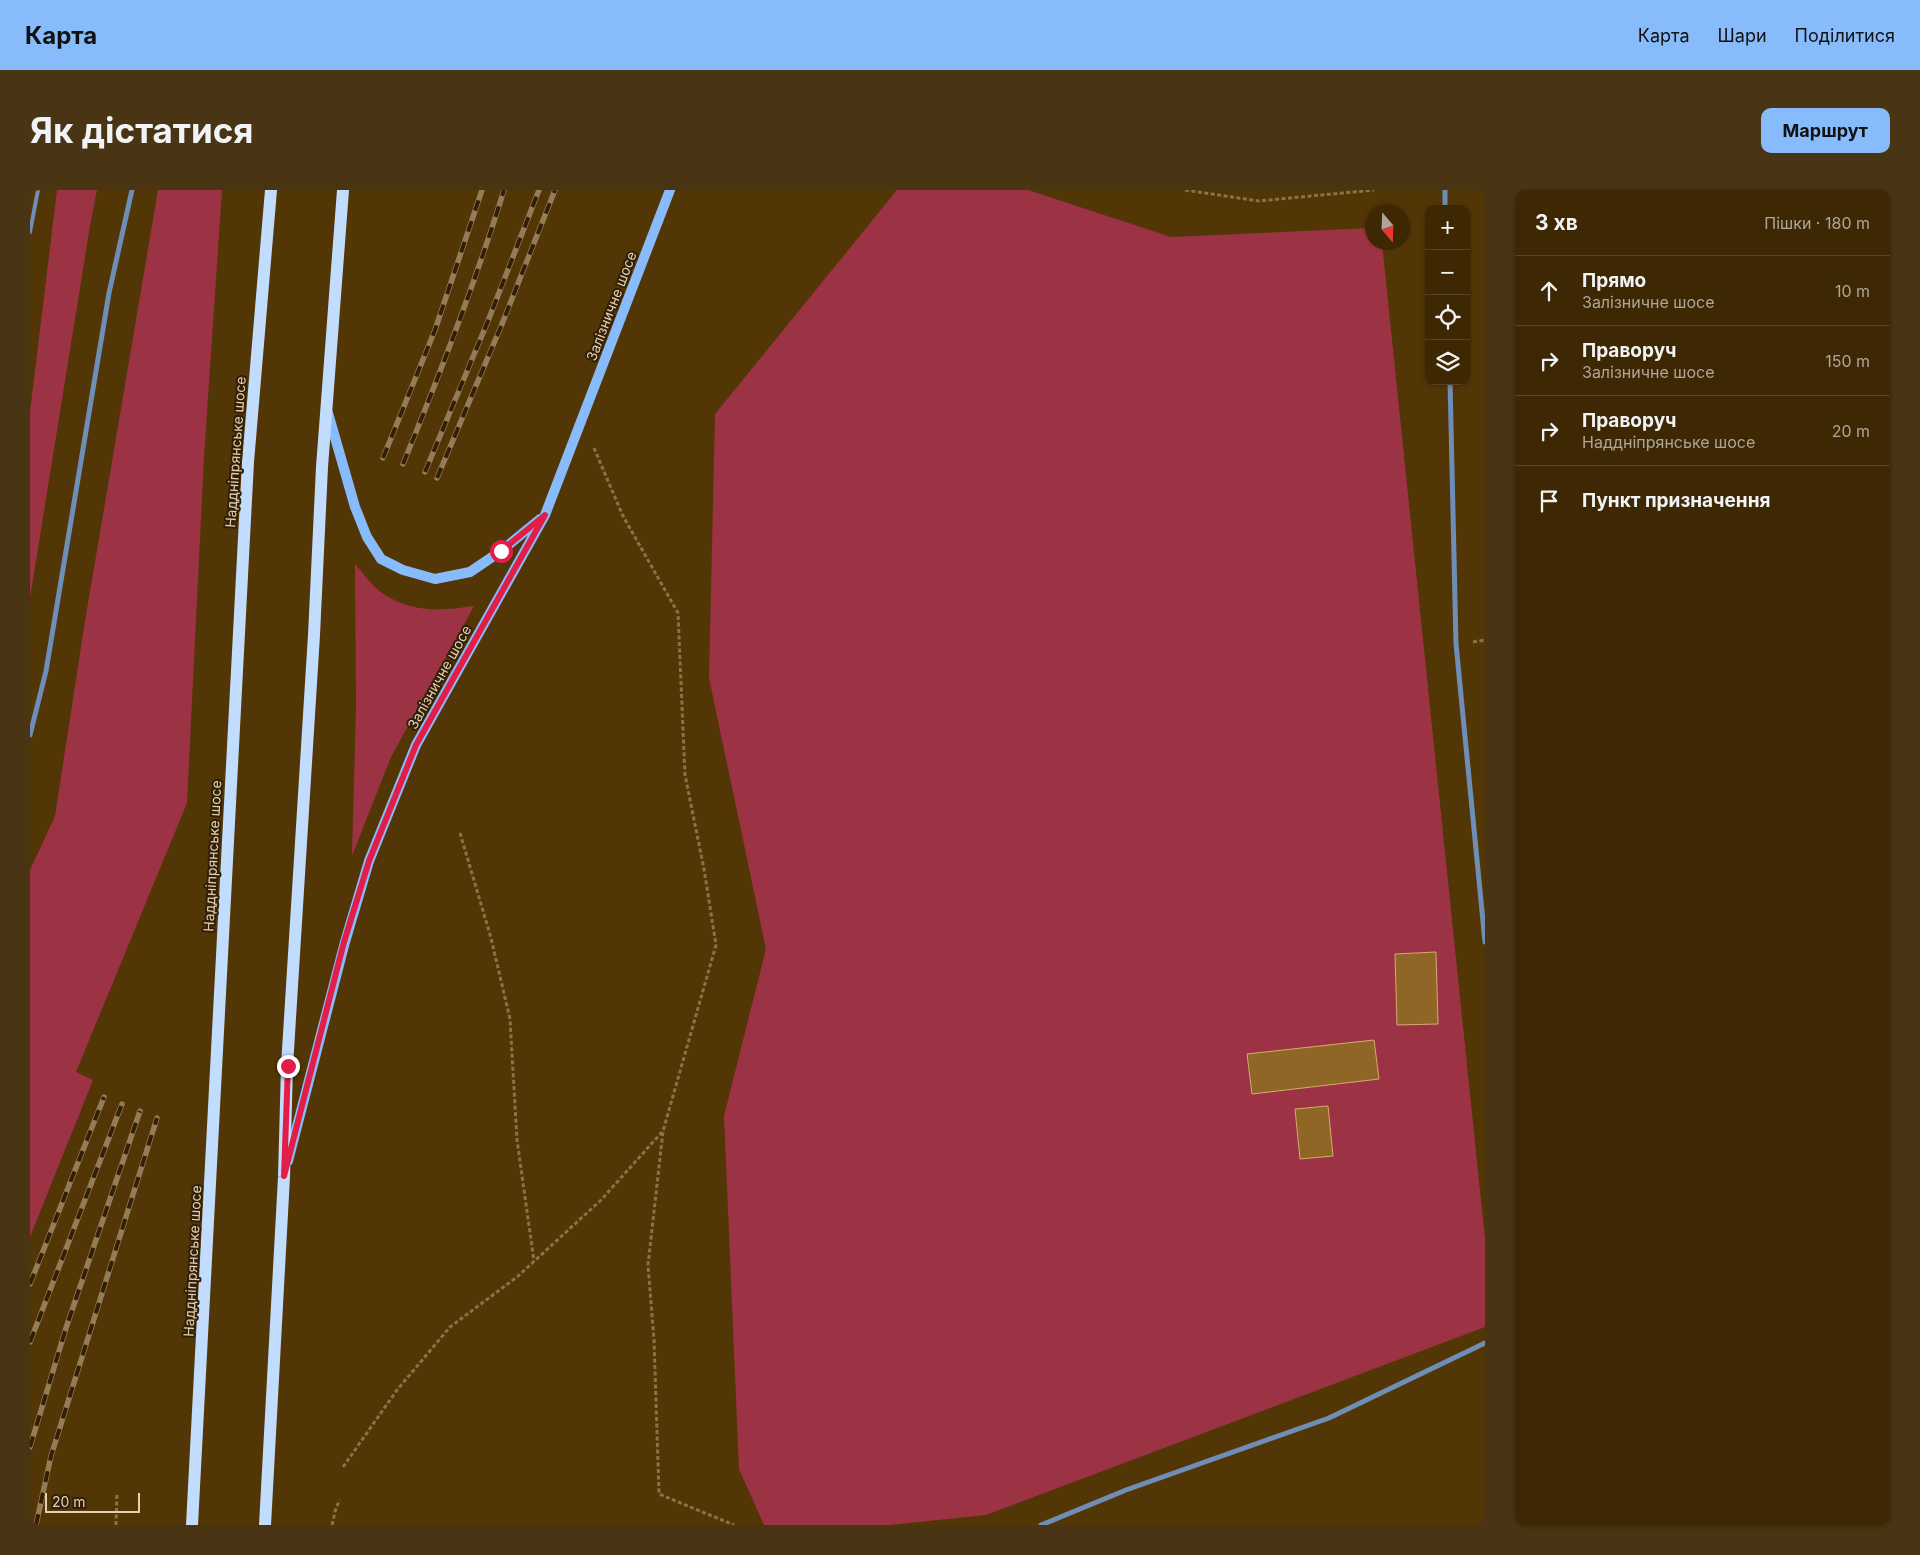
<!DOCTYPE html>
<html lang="uk">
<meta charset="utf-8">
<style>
:root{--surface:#3e2804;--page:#493413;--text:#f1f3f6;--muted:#ada69a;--line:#574426;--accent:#87bbfb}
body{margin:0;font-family:Inter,sans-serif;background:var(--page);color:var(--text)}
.controls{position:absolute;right:15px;top:15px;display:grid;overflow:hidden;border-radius:10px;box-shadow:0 1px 4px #0004}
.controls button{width:45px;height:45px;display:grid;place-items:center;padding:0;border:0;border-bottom:1px solid var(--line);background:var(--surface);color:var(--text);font:25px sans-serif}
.compass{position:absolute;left:1335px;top:15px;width:45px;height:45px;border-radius:50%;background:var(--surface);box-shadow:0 1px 4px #0004;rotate:161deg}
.scale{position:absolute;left:15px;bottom:12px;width:95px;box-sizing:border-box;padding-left:5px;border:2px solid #e5d0b3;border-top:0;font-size:14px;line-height:18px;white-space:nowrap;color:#e5d0b3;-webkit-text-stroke:4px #312007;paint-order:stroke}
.stop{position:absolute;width:15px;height:15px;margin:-11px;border:4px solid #e11d48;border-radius:50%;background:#fff}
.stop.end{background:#e11d48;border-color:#fff;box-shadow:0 1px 5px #0008}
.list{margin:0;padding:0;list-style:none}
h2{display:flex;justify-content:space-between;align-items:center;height:65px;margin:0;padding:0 20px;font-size:21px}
h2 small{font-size:16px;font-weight:400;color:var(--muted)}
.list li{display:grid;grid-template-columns:32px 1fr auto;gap:15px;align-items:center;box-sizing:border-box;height:70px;padding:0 20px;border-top:1px solid var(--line)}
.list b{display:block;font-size:19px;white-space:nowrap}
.list p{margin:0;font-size:16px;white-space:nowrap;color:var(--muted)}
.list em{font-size:16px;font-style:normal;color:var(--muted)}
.icon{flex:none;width:28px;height:28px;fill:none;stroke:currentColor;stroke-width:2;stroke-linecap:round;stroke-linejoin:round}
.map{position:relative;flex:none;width:1455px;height:1335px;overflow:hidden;border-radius:10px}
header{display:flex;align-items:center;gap:30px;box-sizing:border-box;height:70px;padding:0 25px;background:var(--accent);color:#111}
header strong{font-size:24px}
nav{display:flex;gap:28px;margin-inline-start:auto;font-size:18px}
.intro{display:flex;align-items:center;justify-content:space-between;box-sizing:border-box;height:120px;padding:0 30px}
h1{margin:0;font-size:35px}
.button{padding:12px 22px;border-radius:10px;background:var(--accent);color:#111;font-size:18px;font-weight:700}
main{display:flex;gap:30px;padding:0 30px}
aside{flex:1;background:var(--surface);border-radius:10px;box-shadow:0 1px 4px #0004}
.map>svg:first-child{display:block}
.green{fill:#9b3344}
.building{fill:#8f6626;stroke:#d6ab71}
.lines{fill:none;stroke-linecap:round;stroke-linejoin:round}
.path{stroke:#8c7249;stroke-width:3;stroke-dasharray:4 2.5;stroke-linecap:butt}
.lane{stroke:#6e8eb7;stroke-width:4}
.street{stroke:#6e8eb7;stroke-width:5}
.secondary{stroke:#87bbfc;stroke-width:10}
.primary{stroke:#c2dcfd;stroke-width:12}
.rail-casing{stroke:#967c55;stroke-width:5.5}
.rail{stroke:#312007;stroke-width:4;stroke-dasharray:11;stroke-linecap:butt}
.route{stroke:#e11d48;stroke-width:6}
.labels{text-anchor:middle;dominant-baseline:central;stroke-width:4;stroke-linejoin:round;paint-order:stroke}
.street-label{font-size:14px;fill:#e5d0b3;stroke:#312007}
</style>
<header>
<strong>Карта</strong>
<nav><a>Карта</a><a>Шари</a><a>Поділитися</a></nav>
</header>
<div class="intro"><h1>Як дістатися</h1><a class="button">Маршрут</a></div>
<main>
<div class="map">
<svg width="1455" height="1335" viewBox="0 0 1455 1335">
<rect width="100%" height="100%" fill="#533605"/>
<path class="green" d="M 27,0 L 67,0 L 60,36 L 0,408 L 0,222 Z
M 128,0 L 192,0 L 174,267 L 157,613 L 46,882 L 63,890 L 0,1047 L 0,680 L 25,626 L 54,437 Z
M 867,0 L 998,0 L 1141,47 L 1342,38 L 1342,52 L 1352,53 L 1455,1049 L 1455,1137 L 956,1325 L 860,1335 L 734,1335 L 709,1279 L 694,926 L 736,759 L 679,488 L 685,224 Z
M 325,374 C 333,383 342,396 352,403 C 382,423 410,421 444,416 L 361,567 L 322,666 L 326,517 Z"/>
<path class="building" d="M 1406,762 L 1408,834 L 1367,835 L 1365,764 Z
M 1344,850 L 1349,889 L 1222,904 L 1217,864 Z
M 1298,916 L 1303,966 L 1270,969 L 1265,919 Z"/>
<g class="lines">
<path class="path" d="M 1155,0 L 1229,11 L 1344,0
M 564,258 L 593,326 L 648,423 L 655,585 L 674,679 L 686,755 L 633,941 L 618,1075 L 624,1150 L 629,1304 L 704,1335
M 1443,452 L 1455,450
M 430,643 L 461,748 L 480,829 L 487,950 L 504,1071
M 313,1277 L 367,1200 L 420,1137 L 487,1087 L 571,1010 L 632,942
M 86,1335 L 87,1303
M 302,1335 L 306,1318 L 310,1310"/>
<path class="lane" d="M 0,42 L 8,0"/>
<path class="street" d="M 1415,0 L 1415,19
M 1420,191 L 1426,454 L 1455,752
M 0,545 L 16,481 L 79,103 L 102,0
M 1011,1335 L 1096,1300 L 1299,1228 L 1455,1153"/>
<path class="secondary" d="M 298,223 L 325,317 L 337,347 L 351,369 L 373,380 L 405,389 L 440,382 L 471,361 L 510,329
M 258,971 L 315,752 L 339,671 L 386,555 L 515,325 L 640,0"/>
<path class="primary" d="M 162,1335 L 218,272 L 241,0
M 235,1335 L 254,987 L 257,876 L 284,445 L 292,277 L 313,0"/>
<defs>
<path id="rail" d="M 353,268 L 405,140 L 452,0
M 373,274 C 410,184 445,94 474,0
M 395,282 L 458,131 L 509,0
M 407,288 L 472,134 L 525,0
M 0,1094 L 74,907
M 0,1152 L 92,914
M 0,1257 L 36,1138 L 110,921
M 6,1335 L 21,1266 L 127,928"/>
</defs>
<use href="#rail" class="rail-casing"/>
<use href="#rail" class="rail"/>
</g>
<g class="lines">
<path class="route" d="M 258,876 L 254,986 L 314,752 L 339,671 L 386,555 L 515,325 L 471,361"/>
</g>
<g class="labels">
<g class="street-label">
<text transform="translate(581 116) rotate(-69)">Залізничне шосе</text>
<text transform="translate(205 262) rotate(-86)">Наддніпрянське шосе</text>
<text transform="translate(409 487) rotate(-61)">Залізничне шосе</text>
<text transform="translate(182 666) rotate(-87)">Наддніпрянське шосе</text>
<text transform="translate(162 1071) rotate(-87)">Наддніпрянське шосе</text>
</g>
</g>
</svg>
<div class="controls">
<button>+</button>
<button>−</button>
<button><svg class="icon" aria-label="locate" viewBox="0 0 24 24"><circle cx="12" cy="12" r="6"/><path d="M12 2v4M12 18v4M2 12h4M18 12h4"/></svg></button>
<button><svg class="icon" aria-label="layers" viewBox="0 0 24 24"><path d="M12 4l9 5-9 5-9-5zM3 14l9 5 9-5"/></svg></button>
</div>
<svg class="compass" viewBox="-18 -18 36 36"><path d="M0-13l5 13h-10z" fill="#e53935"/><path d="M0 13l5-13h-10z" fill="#ada69a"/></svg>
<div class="scale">20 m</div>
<div class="stop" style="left:471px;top:361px"></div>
<div class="stop end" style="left:258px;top:876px"></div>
</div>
<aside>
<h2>3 хв<small>Пішки · 180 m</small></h2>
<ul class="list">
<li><svg class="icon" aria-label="ahead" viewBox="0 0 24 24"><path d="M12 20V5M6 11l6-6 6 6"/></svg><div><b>Прямо</b><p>Залізничне шосе</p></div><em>10 m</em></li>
<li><svg class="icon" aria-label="right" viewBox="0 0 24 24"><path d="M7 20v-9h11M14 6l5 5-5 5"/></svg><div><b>Праворуч</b><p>Залізничне шосе</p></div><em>150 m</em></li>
<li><svg class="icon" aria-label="right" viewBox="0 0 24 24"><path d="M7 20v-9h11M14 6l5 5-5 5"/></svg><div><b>Праворуч</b><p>Наддніпрянське шосе</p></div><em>20 m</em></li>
<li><svg class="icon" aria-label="arrive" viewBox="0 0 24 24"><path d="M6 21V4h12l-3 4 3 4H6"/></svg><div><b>Пункт призначення</b></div></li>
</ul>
</aside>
</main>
